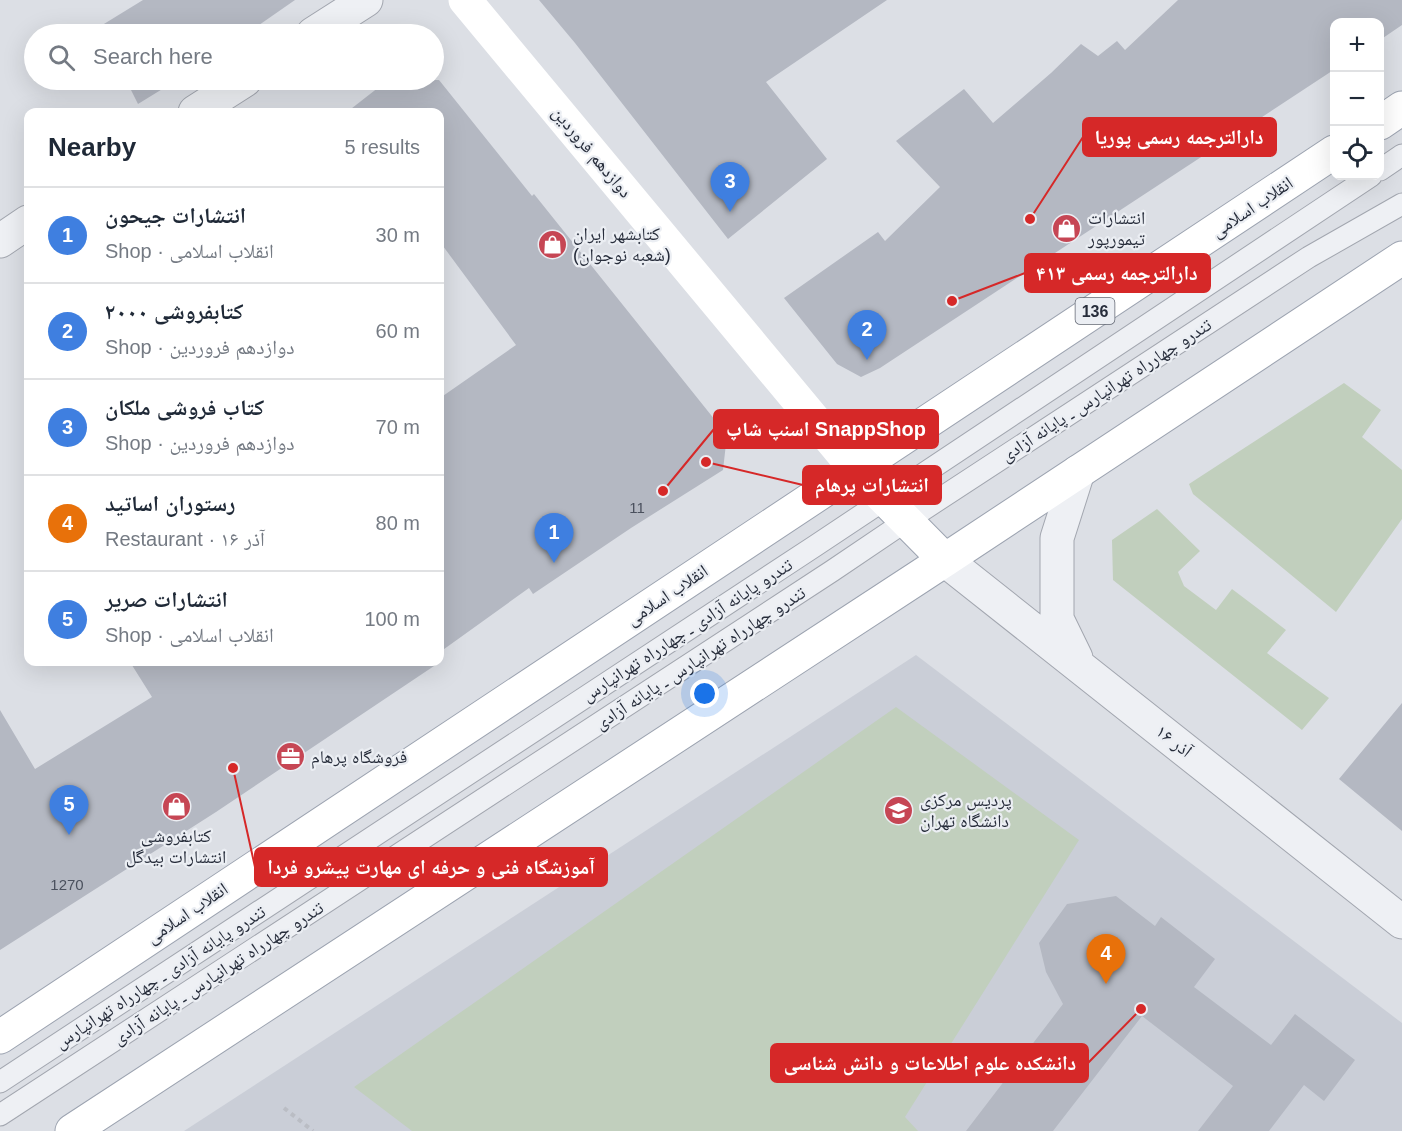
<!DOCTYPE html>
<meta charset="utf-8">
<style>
:root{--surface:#fff;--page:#f2f2f3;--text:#1f2937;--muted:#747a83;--line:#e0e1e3;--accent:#db2777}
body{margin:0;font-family:Arial,"Noto Naskh Arabic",sans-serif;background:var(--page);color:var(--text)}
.controls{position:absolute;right:18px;top:18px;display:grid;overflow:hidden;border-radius:12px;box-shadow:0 6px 24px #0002}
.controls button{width:54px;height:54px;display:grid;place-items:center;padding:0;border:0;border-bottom:2px solid var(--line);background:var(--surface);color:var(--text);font:30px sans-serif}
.you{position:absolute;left:705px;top:694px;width:21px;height:21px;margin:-15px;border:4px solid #fff;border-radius:50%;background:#1a73e8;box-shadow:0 0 0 9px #1a73e833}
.badge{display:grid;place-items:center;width:39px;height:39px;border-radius:50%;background:var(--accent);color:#fff;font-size:20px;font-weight:700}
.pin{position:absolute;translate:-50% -50px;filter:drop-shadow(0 2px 3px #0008)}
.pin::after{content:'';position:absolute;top:32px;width:21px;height:18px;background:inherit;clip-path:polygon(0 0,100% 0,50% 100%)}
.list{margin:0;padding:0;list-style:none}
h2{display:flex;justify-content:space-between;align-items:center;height:78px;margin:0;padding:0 24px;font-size:26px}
h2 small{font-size:20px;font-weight:400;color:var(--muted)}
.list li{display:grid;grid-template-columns:39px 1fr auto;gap:18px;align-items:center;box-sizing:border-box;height:96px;padding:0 24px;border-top:2px solid var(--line)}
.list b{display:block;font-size:22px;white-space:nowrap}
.list p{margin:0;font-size:20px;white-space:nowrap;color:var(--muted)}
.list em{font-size:20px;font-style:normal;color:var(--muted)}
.icon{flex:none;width:33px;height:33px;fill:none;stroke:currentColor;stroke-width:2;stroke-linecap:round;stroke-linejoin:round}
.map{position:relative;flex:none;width:1402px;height:1131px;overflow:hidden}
.search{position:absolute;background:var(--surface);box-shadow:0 6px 24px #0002;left:24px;top:24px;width:420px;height:66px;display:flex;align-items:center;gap:15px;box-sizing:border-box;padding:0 21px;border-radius:33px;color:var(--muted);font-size:22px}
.panel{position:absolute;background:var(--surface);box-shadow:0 6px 24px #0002;left:24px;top:108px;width:420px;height:558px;border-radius:12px}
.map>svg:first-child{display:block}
.built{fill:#caced7}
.green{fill:#c1cfbd}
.building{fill:#b4b8c2}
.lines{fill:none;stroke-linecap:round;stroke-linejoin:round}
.service-casing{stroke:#a2a6af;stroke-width:23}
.tertiary-casing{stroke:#a2a6af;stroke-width:35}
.primary-casing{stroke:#9ca3b0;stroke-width:35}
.path{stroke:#babdc4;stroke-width:4;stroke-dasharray:4.5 4.5;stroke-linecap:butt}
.service{stroke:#eef0f4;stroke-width:21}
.tertiary{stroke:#eef0f4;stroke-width:33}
.secondary{stroke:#fff;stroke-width:33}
.primary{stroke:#fff;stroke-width:33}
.labels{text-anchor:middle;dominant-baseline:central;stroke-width:4.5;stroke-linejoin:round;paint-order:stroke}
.number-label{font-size:15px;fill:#4a505d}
.shield{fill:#ebeef3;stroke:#626772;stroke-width:1.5}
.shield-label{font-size:16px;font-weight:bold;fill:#272d3b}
.street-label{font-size:18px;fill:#272d3b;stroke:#ebeef3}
.poi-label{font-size:18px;fill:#272d3b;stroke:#ebeef3;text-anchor:start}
.leader{fill:none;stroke:#d62828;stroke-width:2}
.callout-dot{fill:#d62828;stroke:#ebeef3;stroke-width:2}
.callout{fill:#d62828;stroke:#d62828;stroke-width:2}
.callout-label{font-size:20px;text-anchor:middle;font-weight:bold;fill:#fff}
</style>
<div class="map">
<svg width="1402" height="1131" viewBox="0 0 1402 1131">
<rect width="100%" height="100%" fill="#dcdfe5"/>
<path class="built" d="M 916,655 L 1402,1023 L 1402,1131 L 184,1131 Z"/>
<path class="green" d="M 1344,383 L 1381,410 L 1362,437 L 1402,470 L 1402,519 L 1336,612 L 1193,494 L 1189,484 Z
M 1157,509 L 1200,551 L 1178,572 L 1184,586 L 1216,610 L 1232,589 L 1286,630 L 1267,653 L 1329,698 L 1302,730 L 1113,580 L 1112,540 Z
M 896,707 L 1079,840 L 905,1117 L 918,1131 L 412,1131 L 354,1087 Z"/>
<path class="building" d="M 143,0 L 295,0 L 246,34 L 103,34 L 99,27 Z
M 539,0 L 887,0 L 766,82 L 827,159 L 728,239 L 575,43 Z
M 1178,0 L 1402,0 L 1402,25 L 1380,40 L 1380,22 L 1335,22 L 1335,69 L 880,368 L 861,377 L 837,364 L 784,298 L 878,232 L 885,241 L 940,187 L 896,141 L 964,89 L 993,123 L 1051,73 L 1081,44 L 1098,56 L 1117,41 L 1125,50 Z
M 126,80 L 177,80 L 138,104 Z
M 388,80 L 439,80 L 532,196 L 534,194 L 727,435 L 723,470 L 631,528 L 533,594 L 529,588 L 440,652 L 440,398 L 516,345 L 440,242 L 440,112 L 347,112 Z
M 130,662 L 440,662 L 216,812 L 0,950 L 0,710 L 35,769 L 152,697 Z
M 1402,703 L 1402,831 L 1339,779 Z
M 1116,896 L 1155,926 L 1161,917 L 1215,959 L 1194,987 L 1271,1045 L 1295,1014 L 1355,1060 L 1324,1101 L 1304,1085 L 1269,1131 L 1198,1131 L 1233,1086 L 1142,1016 L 1053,1131 L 966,1131 L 1063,1004 L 1046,972 L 1039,943 L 1067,904 Z"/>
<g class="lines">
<defs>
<path id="service" d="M 1380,170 L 1402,155
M 0,1082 L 815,546 L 1371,176
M 0,1115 L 832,571 L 906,521 L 1309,257 L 1402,204"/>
<path id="tertiary" d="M 313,34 L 366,0
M 195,112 L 245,80
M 0,241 L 28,222
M 945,560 L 1402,922
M 1076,658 L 1057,619 L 1057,538 L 1078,472"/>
<path id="primary" d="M 1380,123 L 1402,108
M 856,470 L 945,560
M 0,1037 L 1334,152
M 72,1131 L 945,560 L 1402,258"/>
</defs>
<use href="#service" class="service-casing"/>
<use href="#tertiary" class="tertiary-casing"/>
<use href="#primary" class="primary-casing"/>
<path class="path" d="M 284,1108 L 313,1131"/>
<use href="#service" class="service"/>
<use href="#tertiary" class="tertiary"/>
<path class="secondary" d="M 465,0 L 856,470"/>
<use href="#primary" class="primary"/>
</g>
<defs>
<symbol id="shop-disc" viewBox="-11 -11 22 22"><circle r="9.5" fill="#c64654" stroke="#ebeef3"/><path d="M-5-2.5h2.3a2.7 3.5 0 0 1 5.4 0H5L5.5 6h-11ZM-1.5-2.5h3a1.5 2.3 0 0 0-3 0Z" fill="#fff"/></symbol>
<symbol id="office-disc" viewBox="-11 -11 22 22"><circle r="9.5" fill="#c64654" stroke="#ebeef3"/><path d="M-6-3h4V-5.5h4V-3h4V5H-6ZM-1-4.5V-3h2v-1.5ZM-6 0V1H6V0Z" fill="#fff"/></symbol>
<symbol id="university-disc" viewBox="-11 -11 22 22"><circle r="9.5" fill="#c64654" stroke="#ebeef3"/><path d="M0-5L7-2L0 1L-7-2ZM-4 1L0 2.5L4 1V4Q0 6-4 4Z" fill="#fff"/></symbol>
</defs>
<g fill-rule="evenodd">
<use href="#shop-disc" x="1050" y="212" width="33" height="33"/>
<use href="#shop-disc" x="536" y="228" width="33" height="33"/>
<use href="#office-disc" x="274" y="740" width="33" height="33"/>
<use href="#shop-disc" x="160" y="790" width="33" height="33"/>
<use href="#university-disc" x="882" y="794" width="33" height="33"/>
</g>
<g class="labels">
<g class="number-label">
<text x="637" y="507">11</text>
<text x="67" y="884">1270</text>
</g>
<rect class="shield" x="1075.5" y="298" width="39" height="26" rx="4.5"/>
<g class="shield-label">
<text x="1095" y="311">136</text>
</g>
<g class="street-label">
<text transform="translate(592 152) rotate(50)">دوازدهم فروردین</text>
<text transform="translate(1252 207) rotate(-34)">انقلاب اسلامی</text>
<text transform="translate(1106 390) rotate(-33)">تندرو چهارراه تهرانپارس ـ پایانه آزادی</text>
<text transform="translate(667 595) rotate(-34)">انقلاب اسلامی</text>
<text transform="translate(687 630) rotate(-33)">تندرو پایانه آزادی ـ چهارراه تهرانپارس</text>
<text transform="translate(700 658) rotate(-33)">تندرو چهارراه تهرانپارس ـ پایانه آزادی</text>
<text transform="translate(1174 741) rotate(38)">۱۶ آذر</text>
<text transform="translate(187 913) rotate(-34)">انقلاب اسلامی</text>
<text transform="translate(218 973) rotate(-33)">تندرو چهارراه تهرانپارس ـ پایانه آزادی</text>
<text transform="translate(160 977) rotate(-33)">تندرو پایانه آزادی ـ چهارراه تهرانپارس</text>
</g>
<g class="poi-label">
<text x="1088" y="218">انتشارات<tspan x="1088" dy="21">تیمورپور</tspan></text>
<text x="573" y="234">کتابشهر ایران<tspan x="573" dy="21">(شعبه نوجوان)</tspan></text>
<text x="311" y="757">فروشگاه پرهام</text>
<text x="920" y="800">پردیس مرکزی<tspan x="920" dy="21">دانشگاه‌ تهران</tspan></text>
<text x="176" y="836" text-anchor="middle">کتابفروشی<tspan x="176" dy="21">انتشارات بیدگل</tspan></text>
</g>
</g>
<path class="leader" d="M1030 219L1083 137M952 301L1025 273M663 491L714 429M706 462L803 485M233 768L255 867M1141 1009L1088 1063"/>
<g class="callout-dot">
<circle cx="1030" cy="219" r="6"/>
<circle cx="952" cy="301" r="6"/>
<circle cx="663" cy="491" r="6"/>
<circle cx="706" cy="462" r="6"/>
<circle cx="233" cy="768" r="6"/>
<circle cx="1141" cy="1009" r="6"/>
</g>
<g class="callout">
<rect x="1083" y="118" width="193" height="38" rx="6"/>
<rect x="1025" y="254" width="185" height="38" rx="6"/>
<rect x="714" y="410" width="224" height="38" rx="6"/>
<rect x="803" y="466" width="138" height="38" rx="6"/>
<rect x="255" y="848" width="352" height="38" rx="6"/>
<rect x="771" y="1044" width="317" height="38" rx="6"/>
</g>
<g class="callout-label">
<text x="1179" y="144">دارالترجمه رسمی پوریا</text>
<text x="1117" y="280">دارالترجمه رسمی ۴۱۳</text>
<text x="826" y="436">اسنپ شاپ SnappShop</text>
<text x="872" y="492">انتشارات پرهام</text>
<text x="431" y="874">آموزشگاه فنی و حرفه ای مهارت پیشرو فردا</text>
<text x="930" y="1070">دانشکده علوم اطلاعات و دانش شناسی</text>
</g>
</svg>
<div class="controls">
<button>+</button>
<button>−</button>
<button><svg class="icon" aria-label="locate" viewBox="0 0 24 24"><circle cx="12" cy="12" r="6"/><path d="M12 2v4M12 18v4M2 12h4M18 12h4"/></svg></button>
</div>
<div class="you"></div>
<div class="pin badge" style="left:554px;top:563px;background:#3f7fe0">1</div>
<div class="pin badge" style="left:867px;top:360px;background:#3f7fe0">2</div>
<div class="pin badge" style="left:730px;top:212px;background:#3f7fe0">3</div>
<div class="pin badge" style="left:1106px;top:984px;background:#e8710a">4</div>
<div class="pin badge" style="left:69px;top:835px;background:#3f7fe0">5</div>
<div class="search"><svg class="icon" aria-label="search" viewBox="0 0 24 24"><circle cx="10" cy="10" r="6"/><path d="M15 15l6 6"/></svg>Search here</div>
<section class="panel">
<h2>Nearby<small>5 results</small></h2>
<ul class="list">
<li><span class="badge" style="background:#3f7fe0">1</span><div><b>انتشارات جیحون</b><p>Shop · انقلاب اسلامی</p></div><em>30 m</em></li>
<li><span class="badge" style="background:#3f7fe0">2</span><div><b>کتابفروشی ۲۰۰۰</b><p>Shop · دوازدهم فروردین</p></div><em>60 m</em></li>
<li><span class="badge" style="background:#3f7fe0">3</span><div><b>کتاب فروشی ملکان</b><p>Shop · دوازدهم فروردین</p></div><em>70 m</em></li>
<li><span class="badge" style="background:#e8710a">4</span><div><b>رستوران اساتید</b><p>Restaurant · ۱۶ آذر</p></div><em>80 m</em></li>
<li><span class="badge" style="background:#3f7fe0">5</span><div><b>انتشارات صریر</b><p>Shop · انقلاب اسلامی</p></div><em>100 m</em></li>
</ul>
</section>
</div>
